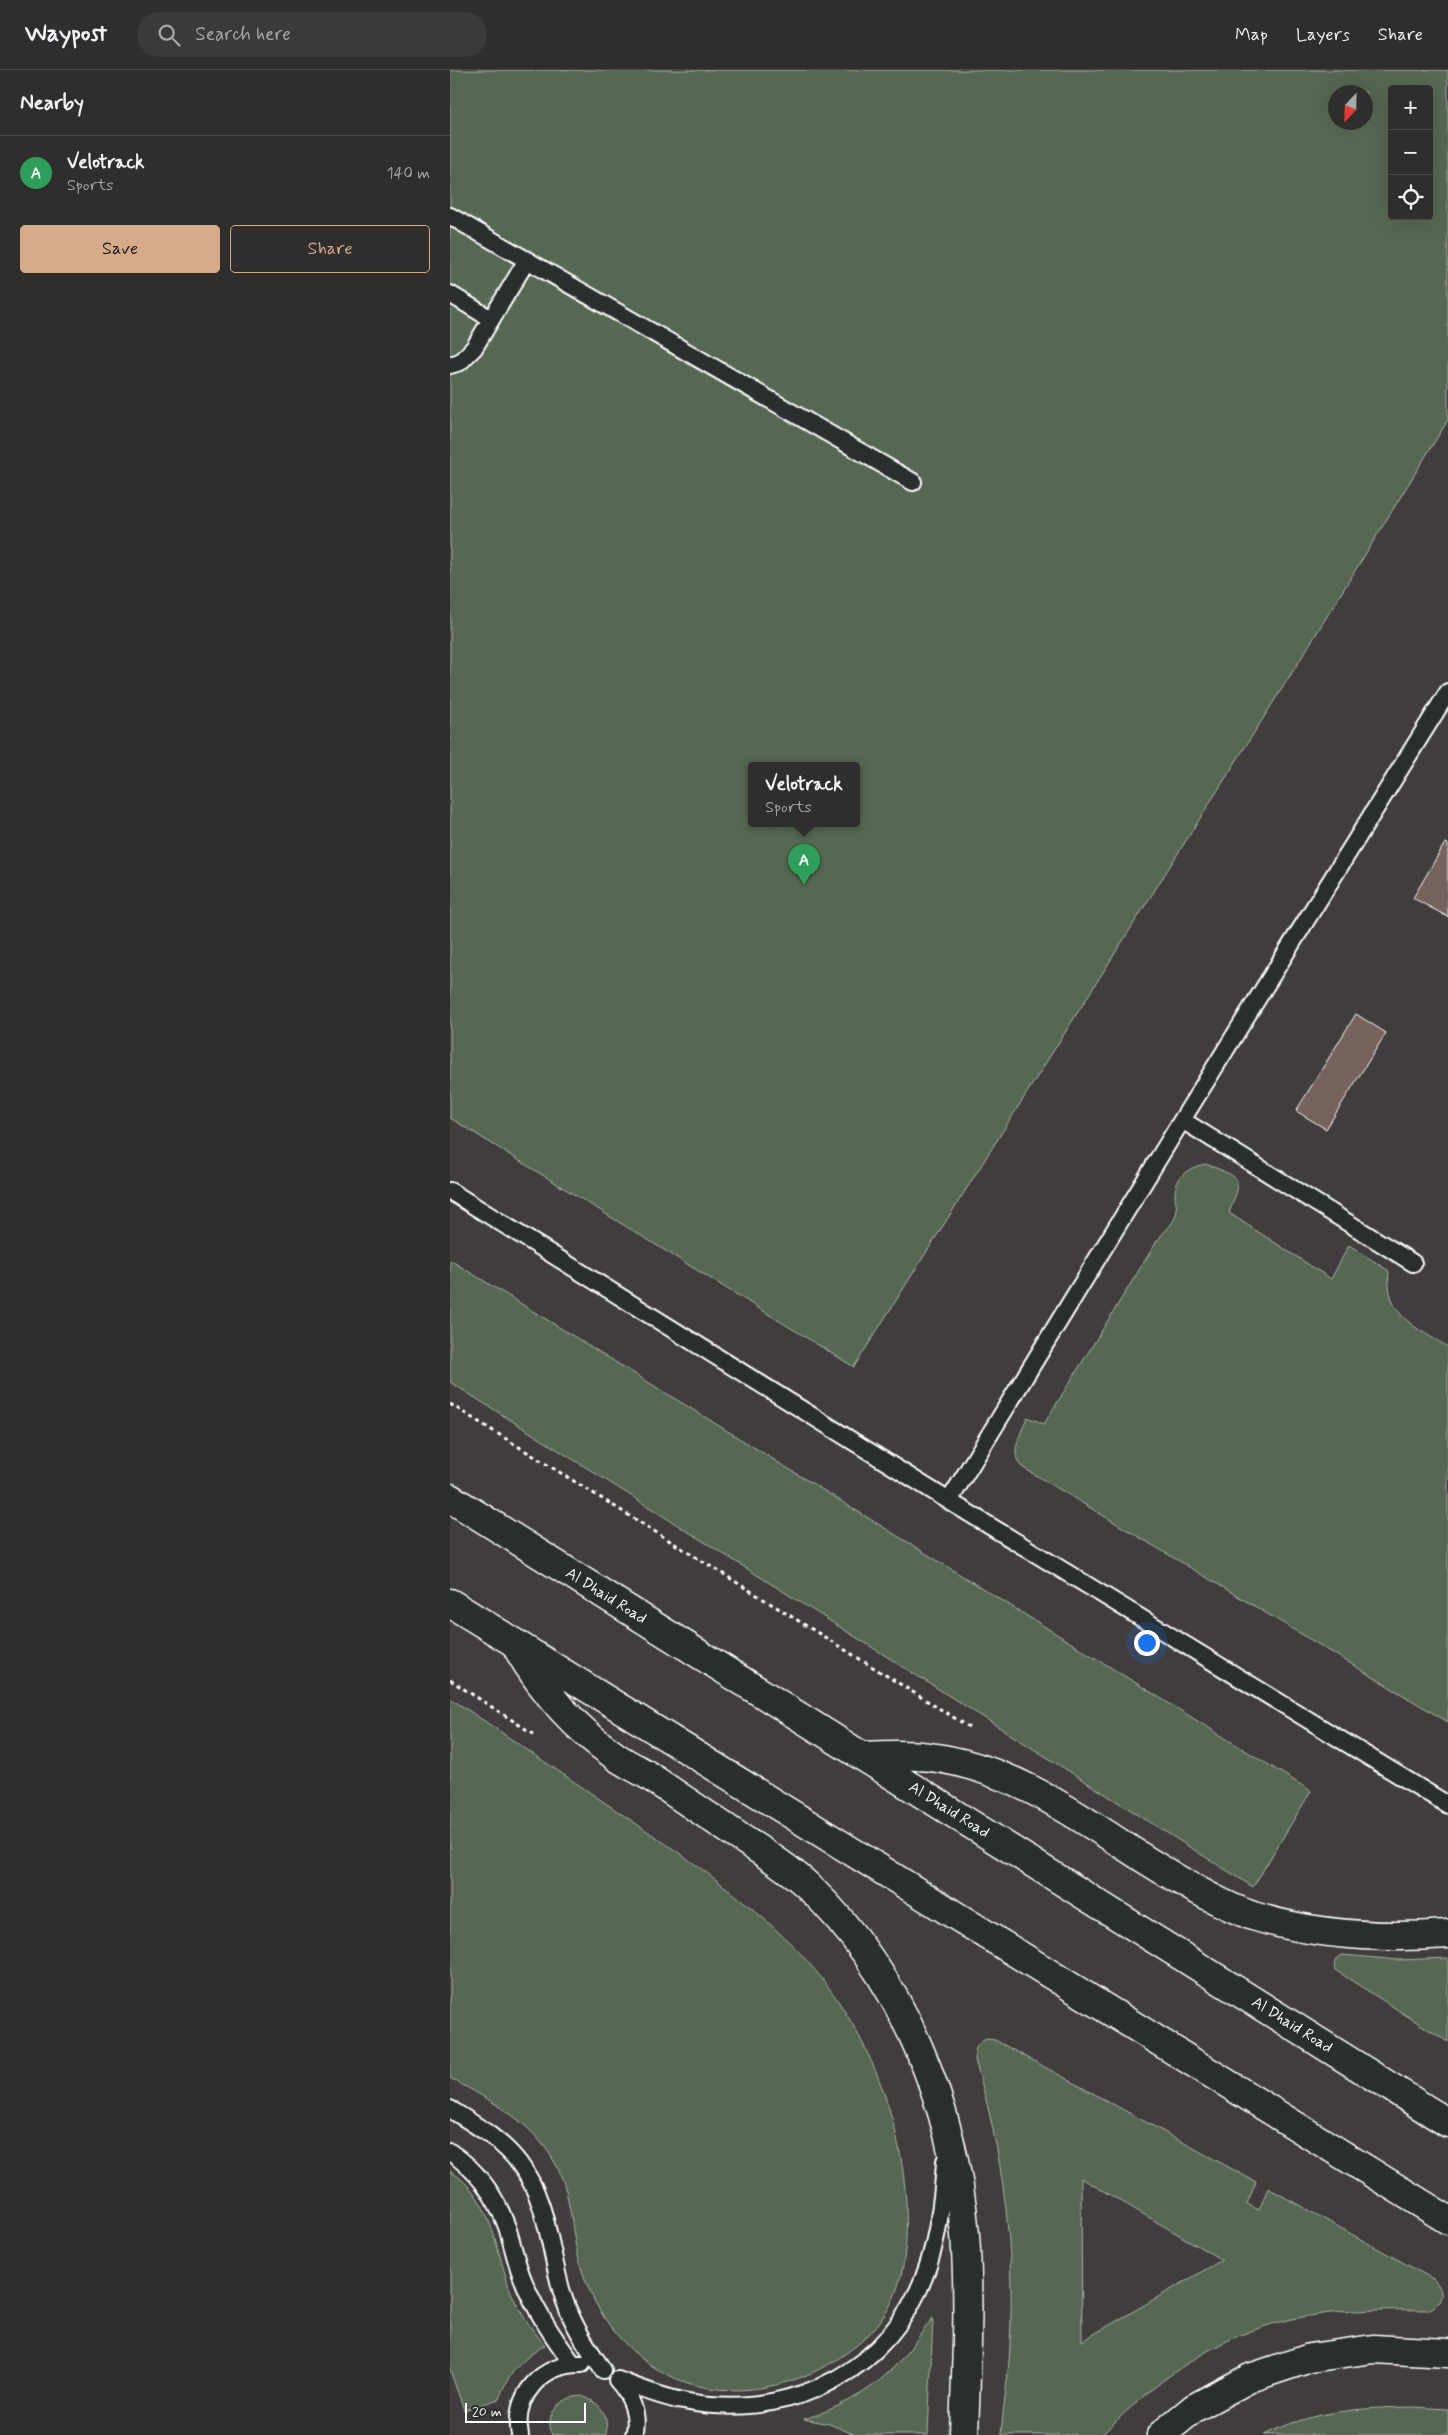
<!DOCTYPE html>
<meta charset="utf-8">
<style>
:root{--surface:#302e2d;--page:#3c3a39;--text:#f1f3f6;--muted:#a8a8aa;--line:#4b4a49;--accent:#d6ab8b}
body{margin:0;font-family:Mynerve,sans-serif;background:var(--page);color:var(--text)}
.controls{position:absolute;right:15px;top:15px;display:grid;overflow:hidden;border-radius:5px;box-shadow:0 5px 20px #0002}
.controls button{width:45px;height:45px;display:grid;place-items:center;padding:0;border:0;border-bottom:1px solid var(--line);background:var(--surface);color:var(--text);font:25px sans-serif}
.compass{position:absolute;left:878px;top:15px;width:45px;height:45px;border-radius:50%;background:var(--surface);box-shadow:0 5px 20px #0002;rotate:202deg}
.scale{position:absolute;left:15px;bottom:12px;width:121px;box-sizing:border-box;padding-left:5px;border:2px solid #fff;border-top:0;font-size:14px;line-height:18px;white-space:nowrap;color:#fff;-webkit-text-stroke:4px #2a2d2e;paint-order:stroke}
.you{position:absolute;left:696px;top:1572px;width:18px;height:18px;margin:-12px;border:4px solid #fff;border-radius:50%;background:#1a73e8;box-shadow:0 0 0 8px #1a73e833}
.badge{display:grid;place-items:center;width:32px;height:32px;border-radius:50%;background:var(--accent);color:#fff;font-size:16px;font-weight:700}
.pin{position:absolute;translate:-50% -41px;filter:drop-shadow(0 1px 2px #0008)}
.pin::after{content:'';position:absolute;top:26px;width:18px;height:15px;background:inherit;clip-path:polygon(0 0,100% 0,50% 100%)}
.popup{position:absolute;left:298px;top:692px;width:112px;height:65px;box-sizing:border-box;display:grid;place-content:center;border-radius:5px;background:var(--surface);filter:drop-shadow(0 1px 4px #0005);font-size:16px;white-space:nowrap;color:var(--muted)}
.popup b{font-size:19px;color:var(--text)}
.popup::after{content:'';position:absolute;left:50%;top:100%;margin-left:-10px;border:10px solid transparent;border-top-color:var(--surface)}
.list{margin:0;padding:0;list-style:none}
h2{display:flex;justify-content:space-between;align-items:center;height:65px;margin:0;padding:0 20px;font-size:21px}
h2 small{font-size:16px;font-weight:400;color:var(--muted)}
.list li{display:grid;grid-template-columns:32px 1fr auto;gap:15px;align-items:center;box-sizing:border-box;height:75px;padding:0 20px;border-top:1px solid var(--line)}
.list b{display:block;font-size:19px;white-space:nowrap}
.list p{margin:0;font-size:16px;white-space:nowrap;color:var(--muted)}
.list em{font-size:16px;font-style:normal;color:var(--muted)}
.actions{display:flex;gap:10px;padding:15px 20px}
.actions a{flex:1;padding:11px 0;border:1px solid var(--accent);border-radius:5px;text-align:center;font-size:18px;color:var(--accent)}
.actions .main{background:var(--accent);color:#111}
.icon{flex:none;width:28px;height:28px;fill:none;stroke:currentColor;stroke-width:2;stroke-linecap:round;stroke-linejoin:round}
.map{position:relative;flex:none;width:998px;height:2365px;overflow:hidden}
header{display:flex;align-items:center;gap:30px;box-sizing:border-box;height:70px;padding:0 25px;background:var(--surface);border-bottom:1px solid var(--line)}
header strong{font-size:24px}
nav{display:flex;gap:28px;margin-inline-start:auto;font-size:18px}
.search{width:350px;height:45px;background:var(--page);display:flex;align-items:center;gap:12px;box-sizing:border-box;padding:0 18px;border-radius:28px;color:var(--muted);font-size:19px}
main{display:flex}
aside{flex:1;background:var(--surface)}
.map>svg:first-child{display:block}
.green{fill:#566853;stroke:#aab4a9;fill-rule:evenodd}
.building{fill:#74625d;stroke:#fff}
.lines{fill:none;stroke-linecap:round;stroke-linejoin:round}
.lane-casing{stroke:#fff;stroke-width:20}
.highway-casing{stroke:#fff;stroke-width:31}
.path{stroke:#fff;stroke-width:3;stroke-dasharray:4 4;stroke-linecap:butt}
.lane{stroke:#2a2d2e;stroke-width:16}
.highway{stroke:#2a2d2e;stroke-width:28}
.labels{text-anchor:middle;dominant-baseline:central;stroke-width:5;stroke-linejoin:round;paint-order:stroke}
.street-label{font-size:16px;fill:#fff;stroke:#2a2d2e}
</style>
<header>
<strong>Waypost</strong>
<div class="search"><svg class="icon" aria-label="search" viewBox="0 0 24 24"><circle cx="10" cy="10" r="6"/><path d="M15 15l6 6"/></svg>Search here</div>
<nav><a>Map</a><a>Layers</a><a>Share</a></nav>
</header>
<main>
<aside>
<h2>Nearby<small></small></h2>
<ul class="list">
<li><span class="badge" style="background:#2e9e5b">A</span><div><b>Velotrack</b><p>Sports</p></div><em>140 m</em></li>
</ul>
<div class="actions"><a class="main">Save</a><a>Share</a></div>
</aside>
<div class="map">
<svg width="998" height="2365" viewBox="0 0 998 2365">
<rect width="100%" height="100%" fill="#403d3c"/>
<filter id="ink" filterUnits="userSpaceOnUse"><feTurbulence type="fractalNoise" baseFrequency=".02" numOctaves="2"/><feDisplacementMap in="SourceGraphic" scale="10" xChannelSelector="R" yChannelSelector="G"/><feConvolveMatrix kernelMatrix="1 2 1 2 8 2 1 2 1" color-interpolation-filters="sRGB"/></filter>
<g filter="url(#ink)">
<path class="green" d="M 0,0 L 998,0 L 998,350 L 855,582 L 404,1297 L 0,1048 ZM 942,19 L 979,19 L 979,146 L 942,146 ZM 886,22 L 916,22 L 916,52 L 886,52 ZM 302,696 L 406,696 L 406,754 L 302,754 Z
M 756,1094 C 793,1109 793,1107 779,1143 L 881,1209 L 899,1175 L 939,1201 C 935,1246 965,1257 998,1277 L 998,1652 L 572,1397 C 558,1384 572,1362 577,1347 L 594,1354 L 707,1171 C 713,1162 723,1155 726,1145 C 728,1137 725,1132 725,1125 C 725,1106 739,1097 756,1094 Z
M 0,1190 L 861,1721 L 803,1817 L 0,1312 Z
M 0,1628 C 57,1666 114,1705 170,1743 C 229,1782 288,1822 339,1872 C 408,1939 451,2037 456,2133 C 458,2182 454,2233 415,2268 C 369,2310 299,2332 238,2313 C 181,2295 141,2243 128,2186 C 121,2158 121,2127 109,2101 C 88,2054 43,2032 0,2008 Z
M 893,1885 L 949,1890 L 998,1888 L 998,1972 L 885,1900 C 883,1892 885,1888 893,1885 Z
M 536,1969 L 545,1970 L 806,2112 L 797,2134 L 809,2140 L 818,2118 L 983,2209 C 996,2221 993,2234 978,2240 C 919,2239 857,2240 801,2261 C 745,2281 693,2323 652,2365 L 551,2365 C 553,2335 559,2305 560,2274 C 565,2177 553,2083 525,1990 C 524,1979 526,1974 536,1969 ZM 631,2108 L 772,2190 L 632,2271 Z
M 0,2101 C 41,2126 45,2175 59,2217 C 67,2239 80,2257 95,2275 C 72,2289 58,2303 49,2329 L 14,2340 L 0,2300 Z
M 483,2248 L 478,2365 L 406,2365 L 379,2354 L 354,2349 C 388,2338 419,2323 444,2297 C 459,2282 470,2264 483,2248 Z
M 131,2326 C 151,2332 159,2345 156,2365 L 102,2365 C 94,2342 110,2328 131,2326 Z
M 964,2337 L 998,2339 L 998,2365 L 814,2365 C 864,2340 910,2338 964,2337 Z"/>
<path class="building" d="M 995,773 L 998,774 L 998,847 L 963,828 Z
M 906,944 L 936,963 L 876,1059 L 846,1041 Z"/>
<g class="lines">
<defs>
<path id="lane" d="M 0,146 L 463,412
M 0,224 L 41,249
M 0,295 L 10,292 L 24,278 L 77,190
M 732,1050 L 963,1193
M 0,1121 L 499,1431 L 998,1735
M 499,1431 L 732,1050 L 998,622
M 0,2039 C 24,2054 52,2070 69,2093 C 97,2129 99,2176 111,2219 C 119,2249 135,2274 153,2300
M 0,2082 C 27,2100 46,2126 57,2157 C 63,2175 66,2194 74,2212 C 86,2242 104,2268 123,2294
M 167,2310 C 180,2324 190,2345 184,2365
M 168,2310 C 189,2318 211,2327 233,2331 C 329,2350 425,2311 468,2221 C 486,2184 493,2131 495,2091
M 70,2365 C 62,2326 92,2293 132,2294"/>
<path id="highway" d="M 0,1428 L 998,2053
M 0,1533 L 998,2150
M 68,1579 C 93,1622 125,1658 165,1686 C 176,1694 188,1699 199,1706 C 229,1726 258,1746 288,1766 C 312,1782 338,1797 359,1817 C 453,1907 504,2037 515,2165 C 520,2232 516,2299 514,2365
M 412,1686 C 435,1685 458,1684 480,1687 C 562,1697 629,1747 696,1790 C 728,1810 768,1834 803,1846 C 865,1865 934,1869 998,1864
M 711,2365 L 744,2338 L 800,2308 L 860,2288 L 923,2279 L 998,2283"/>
</defs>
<use href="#lane" class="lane-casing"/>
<use href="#highway" class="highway-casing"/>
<path class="path" d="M 0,1334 L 519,1657
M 0,1610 L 85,1665"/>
<use href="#lane" class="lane"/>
<use href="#highway" class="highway"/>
</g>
</g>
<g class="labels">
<g class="street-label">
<text transform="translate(156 1526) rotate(32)">Al Dhaid Road</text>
<text transform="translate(499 1740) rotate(32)">Al Dhaid Road</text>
<text transform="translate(842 1955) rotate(32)">Al Dhaid Road</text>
</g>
</g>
</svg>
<div class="controls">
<button>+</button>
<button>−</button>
<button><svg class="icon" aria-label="locate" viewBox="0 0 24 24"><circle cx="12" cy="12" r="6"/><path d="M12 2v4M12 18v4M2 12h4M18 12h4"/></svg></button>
</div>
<svg class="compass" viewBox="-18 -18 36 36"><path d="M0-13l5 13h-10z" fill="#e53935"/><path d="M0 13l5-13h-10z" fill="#a8a8aa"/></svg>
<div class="scale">20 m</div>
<div class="you"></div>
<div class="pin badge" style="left:354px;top:815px;background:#2e9e5b">A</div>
<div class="popup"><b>Velotrack</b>Sports</div>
</div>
</main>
